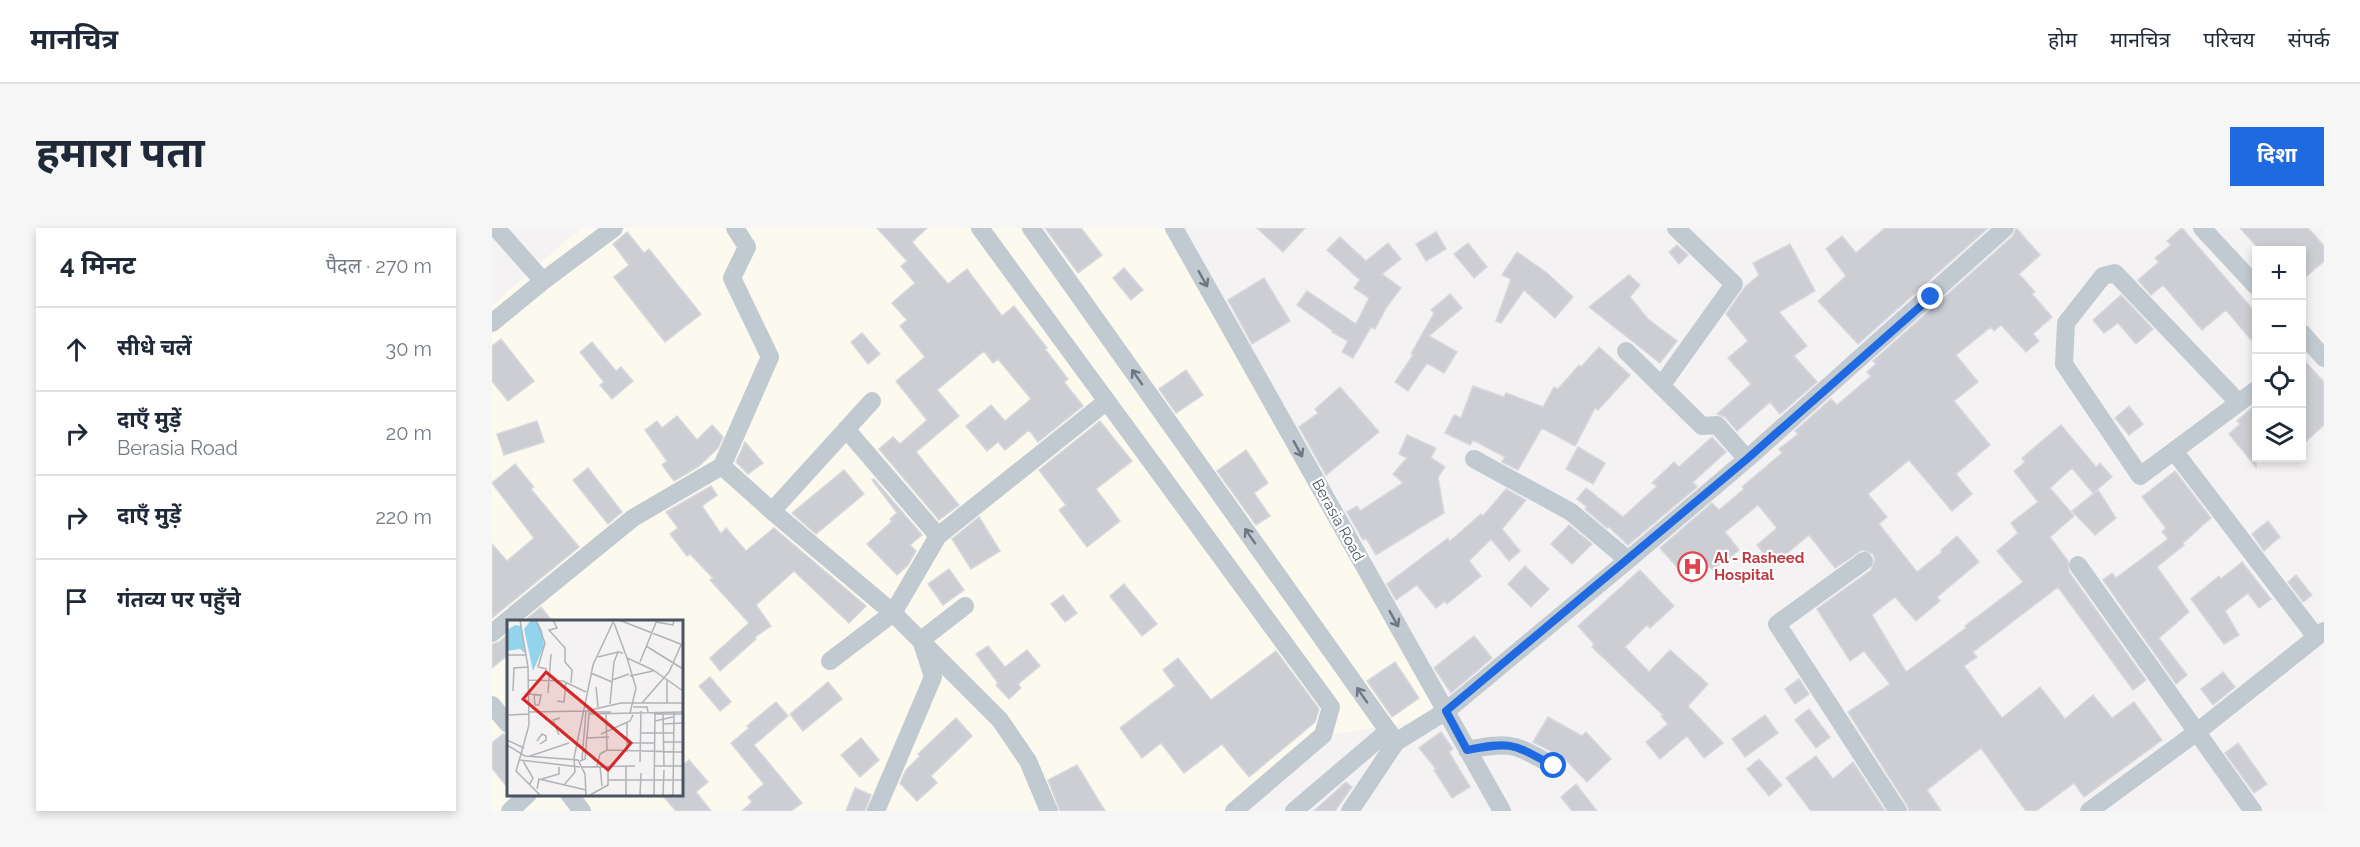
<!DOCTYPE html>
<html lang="hi">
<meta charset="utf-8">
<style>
:root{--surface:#fff;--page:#f6f6f7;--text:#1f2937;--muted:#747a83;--line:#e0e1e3;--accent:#206ae1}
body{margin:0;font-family:Raleway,"Noto Sans Devanagari",sans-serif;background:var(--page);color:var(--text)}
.controls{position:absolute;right:18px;top:18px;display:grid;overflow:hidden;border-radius:0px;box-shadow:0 3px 9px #0003}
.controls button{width:54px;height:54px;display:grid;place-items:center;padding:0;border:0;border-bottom:2px solid var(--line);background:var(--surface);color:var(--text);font:30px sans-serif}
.stop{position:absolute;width:18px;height:18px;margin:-14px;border:4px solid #206ae1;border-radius:50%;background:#fff}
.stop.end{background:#206ae1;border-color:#fff;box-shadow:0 2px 6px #0008}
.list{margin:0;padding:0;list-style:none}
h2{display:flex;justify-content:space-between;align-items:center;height:78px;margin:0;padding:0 24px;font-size:26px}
h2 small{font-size:20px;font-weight:400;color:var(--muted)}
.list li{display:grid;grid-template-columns:39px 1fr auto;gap:18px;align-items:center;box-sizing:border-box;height:84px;padding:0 24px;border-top:2px solid var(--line)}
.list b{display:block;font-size:22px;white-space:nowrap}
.list p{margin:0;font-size:20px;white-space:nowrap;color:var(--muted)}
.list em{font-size:20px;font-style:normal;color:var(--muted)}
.icon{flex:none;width:33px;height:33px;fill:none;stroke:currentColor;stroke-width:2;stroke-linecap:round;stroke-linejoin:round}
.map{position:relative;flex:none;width:1832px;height:583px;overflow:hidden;border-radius:0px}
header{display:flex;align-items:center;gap:36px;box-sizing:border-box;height:84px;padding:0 30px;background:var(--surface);border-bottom:2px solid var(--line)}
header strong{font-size:28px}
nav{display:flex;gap:33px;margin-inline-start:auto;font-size:21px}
.intro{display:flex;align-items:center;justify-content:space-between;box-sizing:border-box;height:144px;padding:0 36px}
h1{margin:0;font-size:42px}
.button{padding:15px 27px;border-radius:0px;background:var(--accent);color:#fff;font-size:21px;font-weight:700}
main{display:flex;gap:36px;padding:0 36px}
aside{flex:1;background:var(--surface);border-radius:0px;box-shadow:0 3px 9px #0003}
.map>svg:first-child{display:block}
.commercial{fill:#fcf9ee;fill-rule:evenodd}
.building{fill:#ccced4;stroke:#d7d8dd;stroke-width:1.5}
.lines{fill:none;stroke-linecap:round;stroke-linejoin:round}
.minor{stroke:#c1c9d1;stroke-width:18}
.oneway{stroke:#6e7782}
.route{stroke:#206ae1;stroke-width:8}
.labels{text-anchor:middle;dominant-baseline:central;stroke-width:4.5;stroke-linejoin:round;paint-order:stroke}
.street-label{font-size:15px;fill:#4a5460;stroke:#fff}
.health-label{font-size:15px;font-weight:bold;fill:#be3a42;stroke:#fff;text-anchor:start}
.inset-road{fill:none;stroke:#b0b3b8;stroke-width:1.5}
.view{fill:#d62828;fill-opacity:0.15;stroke:#d62828;stroke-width:3}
.inset-edge{fill:none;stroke:#4a5460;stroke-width:3}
</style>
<header>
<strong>मानचित्र</strong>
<nav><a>होम</a><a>मानचित्र</a><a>परिचय</a><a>संपर्क</a></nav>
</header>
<div class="intro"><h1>हमारा पता</h1><a class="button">दिशा</a></div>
<main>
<aside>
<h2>4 मिनट<small>पैदल · 270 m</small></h2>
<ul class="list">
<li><svg class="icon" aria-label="ahead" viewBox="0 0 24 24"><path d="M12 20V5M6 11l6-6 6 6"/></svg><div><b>सीधे चलें</b></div><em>30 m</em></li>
<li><svg class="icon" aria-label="right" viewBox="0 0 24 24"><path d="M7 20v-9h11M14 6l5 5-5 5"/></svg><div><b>दाएँ मुड़ें</b><p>Berasia Road</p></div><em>20 m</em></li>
<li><svg class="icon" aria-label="right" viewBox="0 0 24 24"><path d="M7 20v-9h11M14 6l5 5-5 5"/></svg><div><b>दाएँ मुड़ें</b></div><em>220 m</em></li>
<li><svg class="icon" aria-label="arrive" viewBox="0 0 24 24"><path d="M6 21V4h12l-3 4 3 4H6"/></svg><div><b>गंतव्य पर पहुँचे</b></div></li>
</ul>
</aside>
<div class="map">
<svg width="1832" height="583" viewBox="0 0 1832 583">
<rect width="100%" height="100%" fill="#f4f2f2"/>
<path class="commercial" d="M 89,0 L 682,0 L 956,488 L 825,509 L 747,583 L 0,583 L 0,77 ZM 16,394 L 189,394 L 189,566 L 16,566 Z"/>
<path class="building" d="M 385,0 L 435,0 L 420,14 L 456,56 L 475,41 L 510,88 L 522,78 L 555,120 L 553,121 L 576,151 L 572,154 L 591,178 L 546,214 L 537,202 L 513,222 L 506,214 L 495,223 L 474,198 L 499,177 L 513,193 L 539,171 L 506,131 L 501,135 L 492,123 L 445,162 L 467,188 L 424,224 L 467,277 L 447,292 L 387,221 L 401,209 L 408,216 L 435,192 L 404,153 L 433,129 L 408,98 L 415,92 L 400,75 L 423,55 L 409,38 L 415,33 Z
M 553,0 L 589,0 L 610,27 L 586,45 Z
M 765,0 L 813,0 L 791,24 Z
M 1393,0 L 1496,0 L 1366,116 L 1326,73 L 1354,48 L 1334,21 L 1350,8 L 1364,25 Z
M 1524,0 L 1548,27 L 1527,46 L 1543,64 L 1540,66 L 1560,89 L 1541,106 L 1547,113 L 1534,124 L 1509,97 L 1502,103 L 1499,99 L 1464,127 L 1486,154 L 1462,173 L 1498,217 L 1464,246 L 1480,266 L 1460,283 L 1417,232 L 1376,266 L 1395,289 L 1387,296 L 1425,344 L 1450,324 L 1449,322 L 1465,308 L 1487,334 L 1445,369 L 1448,373 L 1424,393 L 1403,369 L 1380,387 L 1414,444 L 1474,400 L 1473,398 L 1531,354 L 1505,323 L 1526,305 L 1519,295 L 1546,274 L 1522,243 L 1533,234 L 1530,230 L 1569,197 L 1604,239 L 1608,235 L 1620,249 L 1601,265 L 1580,240 L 1558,260 L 1582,288 L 1558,309 L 1576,333 L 1577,344 L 1654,452 L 1641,462 L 1566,359 L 1481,424 L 1485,429 L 1472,438 L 1510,490 L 1548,459 L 1573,491 L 1601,467 L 1620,490 L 1642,474 L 1670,512 L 1592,569 L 1582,555 L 1544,583 L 1534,583 L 1489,520 L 1435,562 L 1449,583 L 1417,583 L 1415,577 L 1356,484 L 1398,456 L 1372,423 L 1358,433 L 1325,381 L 1379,342 L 1383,332 L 1381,326 L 1370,322 L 1343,340 L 1317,307 L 1281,337 L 1265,317 L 1285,300 L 1266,277 L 1233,304 L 1247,322 L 1236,331 L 1234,330 L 1221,342 L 1218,339 L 1199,355 L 1168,320 L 1220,275 L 1227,282 L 1252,261 L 1250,259 L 1290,225 L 1287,221 L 1306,206 L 1303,203 L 1339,171 L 1345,177 L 1379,148 L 1375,144 L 1384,136 L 1381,133 L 1521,8 Z
M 1690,0 L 1764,85 L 1764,118 L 1734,82 L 1710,102 L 1671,57 L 1659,67 L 1646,52 L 1667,34 L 1663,30 L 1679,17 L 1675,13 Z
M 1748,0 L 1816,0 L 1832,18 L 1832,33 L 1809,53 L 1809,22 L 1768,22 Z
M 135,4 L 152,25 L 157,21 L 209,86 L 173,114 L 122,49 L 137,37 L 121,16 Z
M 944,4 L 954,21 L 934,33 L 924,16 Z
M 848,9 L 874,33 L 896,15 L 909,31 L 890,46 L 909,60 L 894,80 L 883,101 L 879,99 L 861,130 L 850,124 L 856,113 L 840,104 L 841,103 L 805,77 L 815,63 L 864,96 L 877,70 L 862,60 L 868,52 L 835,22 Z
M 976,15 L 995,39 L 982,50 L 962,26 Z
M 1298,16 L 1323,63 L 1287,84 L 1315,118 L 1302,128 L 1325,154 L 1288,186 L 1278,174 L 1245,203 L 1233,189 L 1225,186 L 1259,156 L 1236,130 L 1256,113 L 1234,86 L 1253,59 L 1267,47 L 1261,35 Z
M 1185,17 L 1196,27 L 1187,36 L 1177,24 Z
M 1025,24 L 1055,45 L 1081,69 L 1063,90 L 1032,62 L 1009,95 L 1004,93 L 1019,51 L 1010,47 Z
M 632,40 L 651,62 L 639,72 L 621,50 Z
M 1137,47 L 1148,57 L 1138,69 L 1156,91 L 1185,113 L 1168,135 L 1097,79 Z
M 772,50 L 798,93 L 760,116 L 736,72 Z
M 958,66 L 970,80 L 937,108 L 965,124 L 952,145 L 935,135 L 916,163 L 903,154 L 921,127 L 919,126 L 942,85 L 939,82 Z
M 1629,67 L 1661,101 L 1644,116 L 1626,95 L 1612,105 L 1601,92 Z
M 370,105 L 388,126 L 376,136 L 359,114 Z
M 9,111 L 42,153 L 16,173 L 0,153 L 0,118 Z
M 100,114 L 124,143 L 129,139 L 141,153 L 120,171 L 108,157 L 112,154 L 88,124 Z
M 1107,119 L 1138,147 L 1106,182 L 1103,180 L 1083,218 L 1050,200 L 1026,242 L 1010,234 L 1013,229 L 981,212 L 978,217 L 953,205 L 962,187 L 969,190 L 981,158 L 1012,169 L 1014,165 L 1051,179 L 1062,159 L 1066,161 L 1087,137 L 1089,139 Z
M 1809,129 L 1832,154 L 1832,197 L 1809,218 Z
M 694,142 L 711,167 L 684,185 L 667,161 Z
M 848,159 L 887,204 L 834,247 L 807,199 L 826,185 L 823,181 Z
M 1764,176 L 1764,239 L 1737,206 L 1748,196 L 1745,193 Z
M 1637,178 L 1651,196 L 1637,207 L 1623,190 Z
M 185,188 L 205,212 L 220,197 L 231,209 L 226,220 L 206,239 L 182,253 L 170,237 L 175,233 L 153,202 L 165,193 L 170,200 Z
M 45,193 L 52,214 L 12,227 L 5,206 Z
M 608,193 L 640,233 L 604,261 L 628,293 L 595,319 L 567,282 L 574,277 L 547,242 Z
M 915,207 L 944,220 L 939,230 L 953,239 L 946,249 L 952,285 L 884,327 L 874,310 L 871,312 L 855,284 L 865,278 L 868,283 L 911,255 L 901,246 L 915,230 L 907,226 Z
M 1220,209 L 1234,224 L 1201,254 L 1205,259 L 1136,317 L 1117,299 L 1115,300 L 1093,281 L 1095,279 L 1085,271 L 1094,260 L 1131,289 L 1165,258 L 1160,255 L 1182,234 L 1187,239 Z
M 253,214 L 271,235 L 256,246 L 244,234 Z
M 1086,219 L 1113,235 L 1101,256 L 1074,241 Z
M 754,222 L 776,255 L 762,265 L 778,288 L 764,297 L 725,243 Z
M 23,236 L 42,259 L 39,261 L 87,319 L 0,390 L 0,316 L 15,333 L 42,310 L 0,255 Z
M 96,240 L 130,284 L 116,296 L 81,252 Z
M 352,242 L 372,266 L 324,306 L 300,285 Z
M 1683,243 L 1719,290 L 1691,315 L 1692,317 L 1665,339 L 1697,384 L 1667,410 L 1695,447 L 1684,456 L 1611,352 L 1620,345 L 1624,350 L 1676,311 L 1670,304 L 1674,300 L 1650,269 Z
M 382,251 L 430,307 L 418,317 L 424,323 L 416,337 L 405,347 L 375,316 L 400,293 L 398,291 L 405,285 L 380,252 Z
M 219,258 L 225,267 L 210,278 L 229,306 L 234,300 L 254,323 L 282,300 L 374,378 L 357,395 L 302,343 L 264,377 L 279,398 L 263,409 L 264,411 L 228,443 L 218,430 L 257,395 L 218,352 L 221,350 L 198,326 L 195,328 L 178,306 L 186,300 L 174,284 Z
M 1014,261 L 1034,272 L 1010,301 L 1028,323 L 1017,333 L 999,311 L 977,333 L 989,348 L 955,376 L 953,373 L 944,380 L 925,357 L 904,372 L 895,356 L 956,310 L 957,314 L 989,286 L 991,288 Z
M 1606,262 L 1624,290 L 1603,307 L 1580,283 Z
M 487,289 L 508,323 L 479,341 L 460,311 Z
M 1776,293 L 1788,309 L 1772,323 L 1760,306 Z
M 1077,297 L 1100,316 L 1080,336 L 1059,316 Z
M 1750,334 L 1779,371 L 1767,380 L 1756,365 L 1733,383 L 1747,407 L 1732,416 L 1699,371 L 1727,348 L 1729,351 Z
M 1033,338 L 1057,361 L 1039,379 L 1016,356 Z
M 457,341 L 472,362 L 451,377 L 436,356 Z
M 1148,342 L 1182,378 L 1158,400 L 1155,397 L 1133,419 L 1157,444 L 1178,422 L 1216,456 L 1196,478 L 1231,515 L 1212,530 L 1195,508 L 1168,531 L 1154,514 L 1176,496 L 1169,488 L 1171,487 L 1100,419 L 1102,416 L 1086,398 Z
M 1804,347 L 1820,367 L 1811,374 L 1796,354 Z
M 632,356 L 665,396 L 650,408 L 618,368 Z
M 571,367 L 585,385 L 573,394 L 559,376 Z
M 49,379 L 61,394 L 31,394 Z
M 16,406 L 16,427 L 0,440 L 0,416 L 7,414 Z
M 982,408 L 1000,430 L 959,465 L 942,440 Z
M 496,418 L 513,439 L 535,422 L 548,438 L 526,456 L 529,460 L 517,471 L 504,457 L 506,455 L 484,426 Z
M 784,423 L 827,481 L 823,494 L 757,549 L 730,516 L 692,545 L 669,515 L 650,530 L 628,500 L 683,458 L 671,442 L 686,430 L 719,472 Z
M 903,434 L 927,470 L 900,489 L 875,453 Z
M 1731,444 L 1743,459 L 1721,477 L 1709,461 Z
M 218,449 L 239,474 L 228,483 L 207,458 Z
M 1307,451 L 1317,466 L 1303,476 L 1293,461 Z
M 336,454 L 350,471 L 311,503 L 298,486 Z
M 284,474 L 296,488 L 262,517 L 310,575 L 299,583 L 250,583 L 260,574 L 256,569 L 272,556 L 239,515 L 257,500 L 255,498 Z
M 1317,481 L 1338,509 L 1324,520 L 1303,492 Z
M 1273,487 L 1286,505 L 1253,529 L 1240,511 Z
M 1056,489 L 1090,508 L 1094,504 L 1119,531 L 1095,554 L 1067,525 L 1066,527 L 1041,514 Z
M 464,490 L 480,508 L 439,548 L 445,555 L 425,573 L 408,555 L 414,542 L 428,528 L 426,526 Z
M 949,504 L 961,521 L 957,524 L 978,559 L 960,570 L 942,542 L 944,541 L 927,520 Z
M 11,506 L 16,507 L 16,560 L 0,540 L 0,515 Z
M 369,510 L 387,532 L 368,549 L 349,527 Z
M 1746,515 L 1775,556 L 1762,565 L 1733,525 Z
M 1324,528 L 1341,551 L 1361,534 L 1393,583 L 1319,583 L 1294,550 Z
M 1267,531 L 1290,557 L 1277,568 L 1255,541 Z
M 197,532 L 216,554 L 204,564 L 219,583 L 184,583 L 170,567 L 189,567 L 189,539 Z
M 585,537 L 613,583 L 568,583 L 556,552 Z
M 854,554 L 860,559 L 843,583 L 822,583 Z
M 1084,556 L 1105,583 L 1080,583 L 1069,569 Z
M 363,560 L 379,567 L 373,583 L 354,583 Z"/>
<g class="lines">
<path class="minor" d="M 4,0 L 51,53
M 488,0 L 839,479 L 831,507 L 742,583
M 539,0 L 904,514
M 682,0 L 1010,583
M 1710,0 L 1764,58
M 0,95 L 51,53 L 122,0
M 1810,105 L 1832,130
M 1134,123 L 1210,198 L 1225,197 L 1255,231
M 1169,158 L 1242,56 L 1184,0
M 1747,175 L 1623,45 L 1611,48 L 1574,95 L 1572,136 L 1648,248 L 1764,162
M 354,201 L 446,308
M 1682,223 L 1824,409
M 982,231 L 1079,284 L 1136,332
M 230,238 L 280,283 L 401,385 L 508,492 L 536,533 L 557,583
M 280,283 L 380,173
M 1372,333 L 1285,396 L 1406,583
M 1586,337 L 1761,583
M 0,405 L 141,290 L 230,238 L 278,129 L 240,50 L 255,19 L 243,0
M 338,433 L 401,385 L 446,308 L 615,173
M 0,477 L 16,496
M 975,522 C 1022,513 1021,516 1062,538
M 77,566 L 90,583
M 18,583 L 36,566
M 384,583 L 441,449 L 429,412 L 473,378
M 802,583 L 896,503
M 858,583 L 904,514 L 954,483 L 1136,332 L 1255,231 L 1513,0
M 1597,583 L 1705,504 L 1832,403"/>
</g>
<defs><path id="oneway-shaft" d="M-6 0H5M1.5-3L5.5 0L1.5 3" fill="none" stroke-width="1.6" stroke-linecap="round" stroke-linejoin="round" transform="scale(1.5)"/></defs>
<g class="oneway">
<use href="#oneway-shaft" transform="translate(711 51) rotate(61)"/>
<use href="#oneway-shaft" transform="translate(645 149) rotate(-125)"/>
<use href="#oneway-shaft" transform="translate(806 221) rotate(61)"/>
<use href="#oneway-shaft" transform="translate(758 308) rotate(-125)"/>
<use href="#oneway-shaft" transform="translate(902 391) rotate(61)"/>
<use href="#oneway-shaft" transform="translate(870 467) rotate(-125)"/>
</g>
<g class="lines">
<path class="route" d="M 1062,538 C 1021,516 1021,513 975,522 L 954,483 L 1255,231 L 1439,69"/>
</g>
<defs>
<symbol id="hospital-ring" viewBox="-11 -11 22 22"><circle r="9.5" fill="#fff" stroke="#e0444e" stroke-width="1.5"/><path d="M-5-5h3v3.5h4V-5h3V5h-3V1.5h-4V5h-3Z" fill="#e0444e"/></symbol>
</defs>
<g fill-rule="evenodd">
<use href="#hospital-ring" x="1184" y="322" width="33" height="33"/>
</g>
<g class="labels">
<g class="street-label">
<text transform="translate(846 292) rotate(61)">Berasia Road</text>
</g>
<g class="health-label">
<text x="1222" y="330">Al - Rasheed<tspan x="1222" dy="17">Hospital</tspan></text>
</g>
</g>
<g transform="translate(15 392)">
<rect width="176" height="176" fill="#f4f2f2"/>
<path d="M 24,0 L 30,1 L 35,10 L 37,26 L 26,51 L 17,9 ZM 8,5 L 14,6 L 18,33 L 13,29 L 0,31 L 0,10 Z" fill="#92d4eb"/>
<path class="inset-road" d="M 13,0 L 21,47 L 22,105 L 14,134M 29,0 L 38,23 L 31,47 L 40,49M 46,0 L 50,8 L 42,10 L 58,28 L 58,42 L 65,50 L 64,63M 112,0 L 176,25M 149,2 L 166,5 L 167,0M 107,3 L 120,38 L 146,50 L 176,71M 139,26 L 176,49M 0,35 L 19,35M 91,37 L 111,32M 120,38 L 129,68 L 123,93M 133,42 L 150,0M 84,53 L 105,62M 123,56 L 146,51M 21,60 L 56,61 L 79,72M 105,60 L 122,54M 89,67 L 91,87M 6,71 L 7,48 L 21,47M 41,73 L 44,34M 21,74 L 34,75 L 32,85 L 28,85 L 27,74M 50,81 L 57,82 L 59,62M 135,83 L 162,52 L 174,25M 160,83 L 160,59M 103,84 L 107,42 L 111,32 L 116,33M 126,87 L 140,87 L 141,92M 22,92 L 79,91 L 114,83 L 176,83M 81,92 L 104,92M 99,94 L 100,130M 147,94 L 176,94M 156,94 L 157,146M 0,95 L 22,94M 148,101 L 166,97M 156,104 L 176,103M 134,113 L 166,113M 94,114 L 123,101 L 126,95M 52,115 L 46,100 L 53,98M 79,118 L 102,117M 0,120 L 17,128M 30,121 L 35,114 L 39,116 L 39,120 L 33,124M 157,122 L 176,122M 120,123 L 148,123M 0,125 L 18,136 L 71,140 L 78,154 L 79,175M 120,132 L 120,103M 14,134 L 9,151 L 33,175M 23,136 L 62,123M 13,140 L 73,147M 75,140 L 79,91M 16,141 L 26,158 L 23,164M 73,141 L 78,139 L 82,94 L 176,92M 133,142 L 134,91M 90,146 L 93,134 L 100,130 L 176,132M 93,146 L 95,166M 147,146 L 176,146M 75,147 L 128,146M 35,159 L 52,154 L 52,147M 101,160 L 176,160M 57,165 L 68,152 L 67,138 L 86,45 L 107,0M 30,169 L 32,159 L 79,170M 83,175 L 101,165 L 101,146M 119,175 L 119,146M 133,175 L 134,153M 147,175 L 148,92M 156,175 L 157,150M 166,175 L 167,92"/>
<path class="view" d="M 39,52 L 124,123 L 101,150 L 16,79 Z"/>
<rect width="176" height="176" class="inset-edge"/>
</g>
</svg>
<div class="controls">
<button>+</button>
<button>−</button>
<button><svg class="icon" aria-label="locate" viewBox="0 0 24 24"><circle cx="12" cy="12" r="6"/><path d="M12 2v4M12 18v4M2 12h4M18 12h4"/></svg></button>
<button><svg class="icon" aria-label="layers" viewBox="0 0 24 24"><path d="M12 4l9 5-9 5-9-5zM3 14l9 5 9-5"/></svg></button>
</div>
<div class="stop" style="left:1062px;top:538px"></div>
<div class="stop end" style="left:1439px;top:69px"></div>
</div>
</main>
